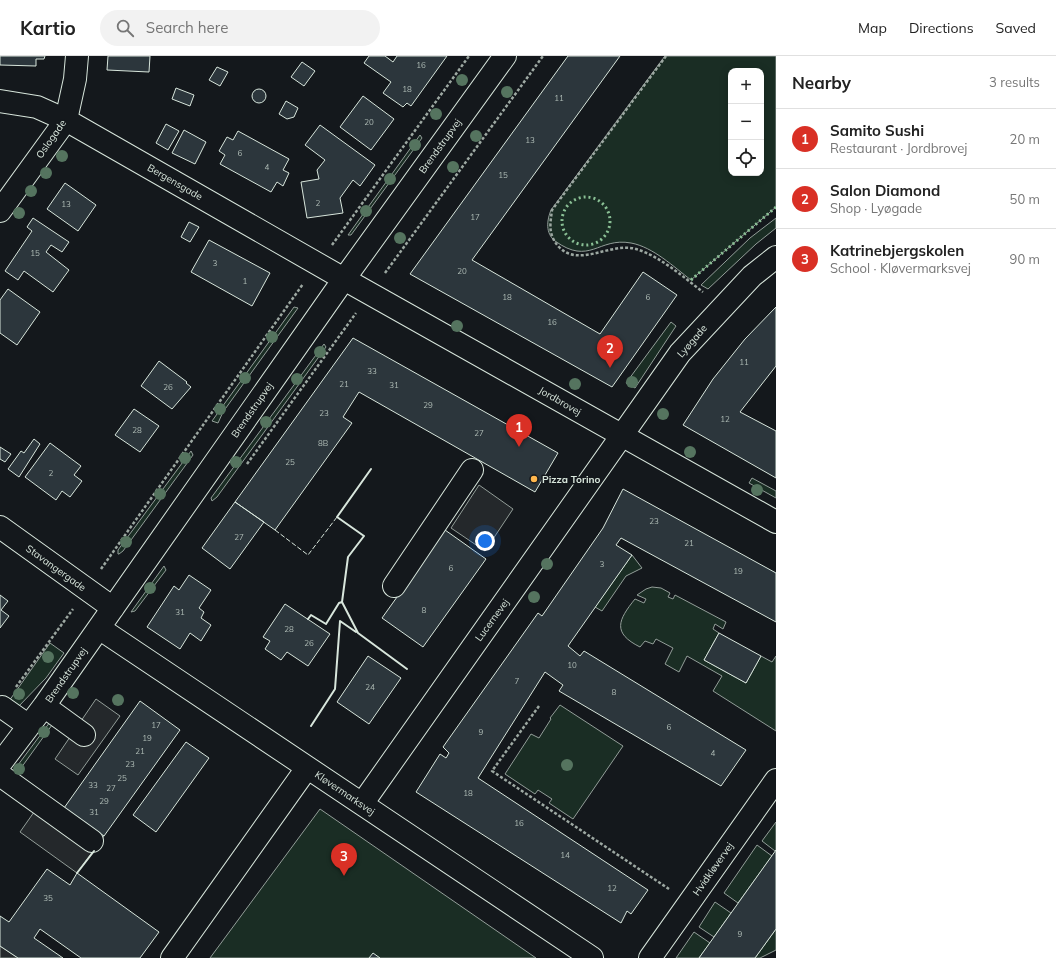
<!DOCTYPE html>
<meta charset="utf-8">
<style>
:root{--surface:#fff;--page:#f2f2f2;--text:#222;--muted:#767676;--line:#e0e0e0;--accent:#d93025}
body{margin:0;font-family:Mulish,sans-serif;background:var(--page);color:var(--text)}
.controls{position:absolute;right:12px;top:12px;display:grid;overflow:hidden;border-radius:8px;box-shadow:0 2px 10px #0003}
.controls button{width:36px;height:36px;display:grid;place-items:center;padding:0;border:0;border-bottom:1px solid var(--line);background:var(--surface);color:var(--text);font:20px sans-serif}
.you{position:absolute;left:485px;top:485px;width:14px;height:14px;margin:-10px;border:3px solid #fff;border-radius:50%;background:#1a73e8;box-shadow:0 0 0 6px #1a73e833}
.badge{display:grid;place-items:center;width:26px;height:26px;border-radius:50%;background:var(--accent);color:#fff;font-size:13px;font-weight:700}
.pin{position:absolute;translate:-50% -33px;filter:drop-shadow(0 1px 2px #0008)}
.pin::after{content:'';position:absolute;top:21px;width:14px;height:12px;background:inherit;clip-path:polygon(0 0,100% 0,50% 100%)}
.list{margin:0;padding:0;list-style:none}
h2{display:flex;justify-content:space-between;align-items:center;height:52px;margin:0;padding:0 16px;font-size:17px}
h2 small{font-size:13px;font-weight:400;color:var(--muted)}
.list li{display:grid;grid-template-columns:26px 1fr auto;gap:12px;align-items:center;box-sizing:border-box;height:60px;padding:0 16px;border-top:1px solid var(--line)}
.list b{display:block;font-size:15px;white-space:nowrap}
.list p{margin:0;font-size:13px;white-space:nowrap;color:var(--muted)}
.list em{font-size:13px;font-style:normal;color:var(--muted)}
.icon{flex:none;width:22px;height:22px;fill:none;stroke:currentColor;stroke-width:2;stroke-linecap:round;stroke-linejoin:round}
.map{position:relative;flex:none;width:776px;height:902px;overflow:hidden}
header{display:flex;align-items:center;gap:24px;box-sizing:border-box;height:56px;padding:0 20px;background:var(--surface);border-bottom:1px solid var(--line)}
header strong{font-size:19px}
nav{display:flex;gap:22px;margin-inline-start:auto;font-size:14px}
.search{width:280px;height:36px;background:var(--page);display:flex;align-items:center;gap:10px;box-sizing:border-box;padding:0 14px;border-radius:22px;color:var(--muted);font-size:15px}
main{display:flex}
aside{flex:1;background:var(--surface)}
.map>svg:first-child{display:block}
.green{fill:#1a2d24;stroke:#939e99;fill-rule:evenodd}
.parking{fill:#24282b;stroke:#939e99}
.building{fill:#2c363c;stroke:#d8e6dc}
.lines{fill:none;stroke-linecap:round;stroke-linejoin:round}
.minor-casing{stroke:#d8e6dc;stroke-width:24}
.path{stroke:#9da8a2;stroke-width:2.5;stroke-dasharray:3 2;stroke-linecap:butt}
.minor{stroke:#14181c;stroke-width:22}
.hedge{stroke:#8ac095;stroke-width:3;stroke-dasharray:2 3;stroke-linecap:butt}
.fence{stroke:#d8e6dc;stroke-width:1;stroke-dasharray:5 2;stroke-linecap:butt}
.wall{stroke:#d8e6dc;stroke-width:2}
.tree{fill:#55745f}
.poi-dot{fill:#ffb74d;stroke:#14181c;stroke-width:1.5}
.labels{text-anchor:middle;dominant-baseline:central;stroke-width:3;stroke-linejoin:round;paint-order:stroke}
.number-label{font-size:8px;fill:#adbab4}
.street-label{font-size:10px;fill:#d8e6dc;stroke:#14181c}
.poi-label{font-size:10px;font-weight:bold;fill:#d8e6dc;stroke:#14181c;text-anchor:start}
</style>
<header>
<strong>Kartio</strong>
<div class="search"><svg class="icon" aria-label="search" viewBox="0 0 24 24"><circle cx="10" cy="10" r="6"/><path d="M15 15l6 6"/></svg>Search here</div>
<nav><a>Map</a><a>Directions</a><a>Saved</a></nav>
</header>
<main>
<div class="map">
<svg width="776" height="902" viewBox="0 0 776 902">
<rect width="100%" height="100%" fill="#14181c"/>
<path class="green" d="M 665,0 L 776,0 L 776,151 L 691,224 C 674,211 653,191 631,187 C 598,181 590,210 555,185 C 545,177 547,164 551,154 ZM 731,15 L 761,15 L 761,117 L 731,117 Z
M 420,79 L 422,82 L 351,179 L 348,179 Z
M 776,162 L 776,172 L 756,188 L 708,233 L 701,229 L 750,182 Z
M 294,251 L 298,252 L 223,356 L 218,367 L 212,365 Z
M 671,266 L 676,270 L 635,332 L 626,327 Z
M 324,288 L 326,291 L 217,441 L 212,445 L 211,442 Z
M 191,395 L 193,399 L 123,495 L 119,498 L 118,498 L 118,494 Z
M 752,422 L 776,435 L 776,442 L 749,427 Z
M 632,499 L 642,512 L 626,520 L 602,555 L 595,551 Z
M 164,510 L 166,514 L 135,555 L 131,556 Z
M 652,531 L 661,532 L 670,537 L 668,541 L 673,543 L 675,539 L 726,566 L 723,573 L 715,568 L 713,573 L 719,577 L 704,604 L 746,627 L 761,600 L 772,606 L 776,600 L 776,675 L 713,635 L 722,620 L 687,600 L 679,616 L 665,608 L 673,592 L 656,583 L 653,588 L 645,585 L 640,591 C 612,577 618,564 635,543 L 644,547 L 646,543 L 637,539 L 646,533 Z
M 50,587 L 64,597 L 46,622 L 18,651 L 9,645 Z
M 560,649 L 623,690 L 573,763 L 549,747 L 552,743 L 538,734 L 535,738 L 505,718 L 531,678 L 539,682 L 551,663 L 550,662 Z
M 50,666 L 52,669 L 16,719 L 15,713 Z
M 320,753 L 536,902 L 210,902 Z
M 776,766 L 776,794 L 775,795 L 762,785 Z
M 757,789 L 772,800 L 738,847 L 724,837 Z
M 715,846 L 731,857 L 714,881 L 699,871 Z
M 776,873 L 776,894 L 760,902 L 755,902 Z
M 694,876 L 710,887 L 699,902 L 676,902 Z"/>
<path class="parking" d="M 479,429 L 513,453 L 485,495 L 451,472 Z
M 96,643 L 120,660 L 78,719 L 55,703 Z
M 46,739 L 104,780 L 77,817 L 20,776 Z
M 0,890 L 18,902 L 0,902 Z"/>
<path class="building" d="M 0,0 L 45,0 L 44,3 L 36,3 L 36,10 L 0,9 Z
M 108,0 L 150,0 L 149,16 L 107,14 Z
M 369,0 L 385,0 L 393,6 L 397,0 L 447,0 L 411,50 L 407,47 L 403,51 L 383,37 L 391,26 L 364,7 Z
M 568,0 L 620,0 L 472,204 L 600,278 L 643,216 L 677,239 L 612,331 L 410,218 Z
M 302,6 L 315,15 L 304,30 L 291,21 Z
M 217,11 L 228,16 L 220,30 L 209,24 Z
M 176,32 L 194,39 L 190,50 L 172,43 Z
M252 40a7 7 0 1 1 14 0a7 7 0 1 1-14 0Z
M 363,40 L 394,63 L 371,94 L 340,71 Z
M 286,45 L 298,52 L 294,61 L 287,63 L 279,58 Z
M 166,68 L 179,75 L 168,94 L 156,87 Z
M 320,69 L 375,109 L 360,130 L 353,124 L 340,142 L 343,157 L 307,162 L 301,126 L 319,123 L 317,114 L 325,104 L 305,89 Z
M 184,74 L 206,86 L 195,108 L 172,97 Z
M 238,75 L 289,103 L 283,114 L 289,117 L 283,130 L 277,126 L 271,136 L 220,108 L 225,99 L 219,95 L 227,81 L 233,84 Z
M 65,127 L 96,149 L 78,175 L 47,153 Z
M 33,162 L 69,186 L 62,196 L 51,189 L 46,196 L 69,214 L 53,236 L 24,215 L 18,224 L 5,215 L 32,175 L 27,171 Z
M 189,166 L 199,171 L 190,186 L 181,181 Z
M 209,184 L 270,217 L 252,250 L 191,216 Z
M 8,233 L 40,256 L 17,289 L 0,277 L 0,244 Z
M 776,251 L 776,310 L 740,356 L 776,375 L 776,422 L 683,369 L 713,323 L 745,283 Z
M 353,282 L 558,397 L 535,436 L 359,336 L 343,361 L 352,367 L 275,474 L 235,446 Z
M 159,305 L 187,326 L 186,327 L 191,331 L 172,353 L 141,330 Z
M 134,353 L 159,370 L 140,396 L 115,379 Z
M 34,383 L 40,388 L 19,421 L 8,413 L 21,395 L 24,397 Z
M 50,387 L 81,410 L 74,419 L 82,425 L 70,441 L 62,435 L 56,444 L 25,421 Z
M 0,391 L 11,398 L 5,406 L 0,403 Z
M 623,433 L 776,517 L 776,566 L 621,482 L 616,489 L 632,499 L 568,590 L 580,600 L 584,595 L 746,694 L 721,730 L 559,635 L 563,629 L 545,616 L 478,722 L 648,834 L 631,858 L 627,855 L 621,867 L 416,736 L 440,698 L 446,702 L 449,697 L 443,691 L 538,557 L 542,560 L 603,472 Z
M 235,446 L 264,466 L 230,513 L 202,492 Z
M 445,474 L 486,503 L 423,591 L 382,562 Z
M 189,519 L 211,534 L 199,552 L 204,556 L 201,562 L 211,569 L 201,585 L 190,577 L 180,593 L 147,571 L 174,530 L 179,534 Z
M 0,539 L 8,545 L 1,554 L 9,560 L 0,572 Z
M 285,548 L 330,578 L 308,610 L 287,596 L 281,604 L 265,593 L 270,585 L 263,581 Z
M 719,577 L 761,600 L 746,627 L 704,604 Z
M 368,600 L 401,622 L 369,668 L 337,646 Z
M 140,645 L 180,674 L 104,780 L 64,752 Z
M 186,686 L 209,702 L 156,776 L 133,759 Z
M 776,794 L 776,873 L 755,902 L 699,902 Z
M 47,813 L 70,829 L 77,817 L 159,876 L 140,902 L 81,902 L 40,873 L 34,882 L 63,902 L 18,902 L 0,890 L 0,860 L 9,866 Z
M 373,897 L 380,902 L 369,902 Z"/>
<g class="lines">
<defs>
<path id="minor" d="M 0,45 L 37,51 L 66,64 L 344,223 L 776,466
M 0,155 L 66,64 L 75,23 L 77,0
M 0,471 L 113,552
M 394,530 L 472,414
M 99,572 L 592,902
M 44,650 L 84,679
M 2,651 L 29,670
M 0,708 L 44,650 L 344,223 L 505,0
M 0,719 L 92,785
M 362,748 L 680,297 L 752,220 L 776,201
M 172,902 L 307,712
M 650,902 L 776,724"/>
</defs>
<use href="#minor" class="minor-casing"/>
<path class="path" d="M 666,0 L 552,154 C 550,169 548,179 559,191 C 579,212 610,186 636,193 C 660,200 683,221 703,236
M 332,189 L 469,0
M 385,217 L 543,0
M 247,408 L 356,257
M 101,513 L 303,228
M 16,631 L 73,553
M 539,650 L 492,715 L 669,833"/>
<use href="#minor" class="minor"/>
<path class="hedge" d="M562 165a24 24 0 1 1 48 0a24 24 0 1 1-48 0Z
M 691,224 L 776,151"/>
<path class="fence" d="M 275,474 L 308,499 L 337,461"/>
<path class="wall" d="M 371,413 L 337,461 L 364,480 L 348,501 L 342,546 L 358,577 L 407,613
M 308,563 L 311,559 L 326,568 L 339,547 L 342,546
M 311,670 L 335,633 L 340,565 L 356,576
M 77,817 L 94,795"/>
</g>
<g class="tree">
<circle cx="462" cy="24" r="6"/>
<circle cx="507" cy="36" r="6"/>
<circle cx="436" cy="58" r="6"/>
<circle cx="476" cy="80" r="6"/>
<circle cx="415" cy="89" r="6"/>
<circle cx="62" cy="100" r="6"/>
<circle cx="453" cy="111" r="6"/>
<circle cx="46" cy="117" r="6"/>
<circle cx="390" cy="123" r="6"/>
<circle cx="31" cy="135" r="6"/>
<circle cx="366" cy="155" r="6"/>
<circle cx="19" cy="157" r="6"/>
<circle cx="400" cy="182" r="6"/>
<circle cx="457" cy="270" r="6"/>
<circle cx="272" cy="281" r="6"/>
<circle cx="320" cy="296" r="6"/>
<circle cx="245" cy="322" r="6"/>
<circle cx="297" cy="323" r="6"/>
<circle cx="632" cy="326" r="6"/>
<circle cx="575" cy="328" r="6"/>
<circle cx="220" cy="353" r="6"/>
<circle cx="663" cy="358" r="6"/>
<circle cx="266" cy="366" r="6"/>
<circle cx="690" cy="396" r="6"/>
<circle cx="185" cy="402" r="6"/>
<circle cx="236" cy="406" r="6"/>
<circle cx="757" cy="434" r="6"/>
<circle cx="160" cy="438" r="6"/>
<circle cx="126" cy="486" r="6"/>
<circle cx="547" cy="508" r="6"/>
<circle cx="150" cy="532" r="6"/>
<circle cx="534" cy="541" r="6"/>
<circle cx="48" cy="601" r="6"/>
<circle cx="73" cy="637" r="6"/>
<circle cx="19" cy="638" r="6"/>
<circle cx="118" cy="644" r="6"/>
<circle cx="44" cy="676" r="6"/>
<circle cx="567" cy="709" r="6"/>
<circle cx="19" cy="713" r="6"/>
</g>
<circle class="poi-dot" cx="534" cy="423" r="4"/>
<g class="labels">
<g class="number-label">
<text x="421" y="9">16</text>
<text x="407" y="33">18</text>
<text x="559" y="42">11</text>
<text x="369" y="66">20</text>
<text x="530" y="84">13</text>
<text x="240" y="97">6</text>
<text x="267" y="111">4</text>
<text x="503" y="119">15</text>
<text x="318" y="147">2</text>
<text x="66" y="148">13</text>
<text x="475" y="161">17</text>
<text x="35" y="197">15</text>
<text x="215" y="207">3</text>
<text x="462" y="215">20</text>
<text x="245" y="225">1</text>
<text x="507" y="241">18</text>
<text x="648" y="241">6</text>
<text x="552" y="266">16</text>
<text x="744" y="306">11</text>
<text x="372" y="315">33</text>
<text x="344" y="328">21</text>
<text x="394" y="329">31</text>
<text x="168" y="331">26</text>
<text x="428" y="349">29</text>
<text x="324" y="357">23</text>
<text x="725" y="363">12</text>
<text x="137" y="374">28</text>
<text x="479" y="377">27</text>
<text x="323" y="387">8B</text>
<text x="290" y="406">25</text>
<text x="51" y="417">2</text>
<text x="654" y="465">23</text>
<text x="239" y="481">27</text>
<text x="689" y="487">21</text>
<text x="602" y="508">3</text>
<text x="451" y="512">6</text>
<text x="738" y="515">19</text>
<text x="424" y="554">8</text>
<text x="180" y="556">31</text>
<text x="289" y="573">28</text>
<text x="309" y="587">26</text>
<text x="572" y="609">10</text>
<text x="517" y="625">7</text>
<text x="370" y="631">24</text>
<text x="614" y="636">8</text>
<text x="156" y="669">17</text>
<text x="669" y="671">6</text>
<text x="481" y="676">9</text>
<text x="147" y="682">19</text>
<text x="140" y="695">21</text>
<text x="713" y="697">4</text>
<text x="130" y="708">23</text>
<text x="122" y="722">25</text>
<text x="93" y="729">33</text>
<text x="111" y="732">27</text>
<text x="468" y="737">18</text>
<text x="104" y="745">29</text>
<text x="94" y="756">31</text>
<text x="519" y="767">16</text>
<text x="565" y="799">14</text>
<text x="612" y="832">12</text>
<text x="48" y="842">35</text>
<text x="740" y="878">9</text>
</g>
<g class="street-label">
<text transform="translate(51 83) rotate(-55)">Oslogade</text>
<text transform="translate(440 90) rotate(-54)">Brendstrupvej</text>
<text transform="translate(175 126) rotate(30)">Bergensgade</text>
<text transform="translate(692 285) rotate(-49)">Lyøgade</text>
<text transform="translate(560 345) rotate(30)">Jordbrovej</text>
<text transform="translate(252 354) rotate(-55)">Brendstrupvej</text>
<text transform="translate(56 512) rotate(36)">Stavangergade</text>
<text transform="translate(492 564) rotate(-54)">Lucernevej</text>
<text transform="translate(66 619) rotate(-55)">Brendstrupvej</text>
<text transform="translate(345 737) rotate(34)">Kløvermarksvej</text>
<text transform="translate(713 813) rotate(-55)">Hvidkløvervej</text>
</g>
<g class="poi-label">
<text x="542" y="423">Pizza Torino</text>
</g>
</g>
</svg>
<div class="controls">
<button>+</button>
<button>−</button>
<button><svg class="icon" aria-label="locate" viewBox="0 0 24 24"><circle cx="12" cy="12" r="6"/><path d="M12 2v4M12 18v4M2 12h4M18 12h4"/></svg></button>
</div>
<div class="you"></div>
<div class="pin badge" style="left:519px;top:391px">1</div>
<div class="pin badge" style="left:610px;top:312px">2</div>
<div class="pin badge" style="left:344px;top:820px">3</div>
</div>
<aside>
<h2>Nearby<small>3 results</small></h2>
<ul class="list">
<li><span class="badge">1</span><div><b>Samito Sushi</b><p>Restaurant · Jordbrovej</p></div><em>20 m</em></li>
<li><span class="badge">2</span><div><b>Salon Diamond</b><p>Shop · Lyøgade</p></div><em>50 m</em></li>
<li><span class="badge">3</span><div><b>Katrinebjergskolen</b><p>School · Kløvermarksvej</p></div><em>90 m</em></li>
</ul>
</aside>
</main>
